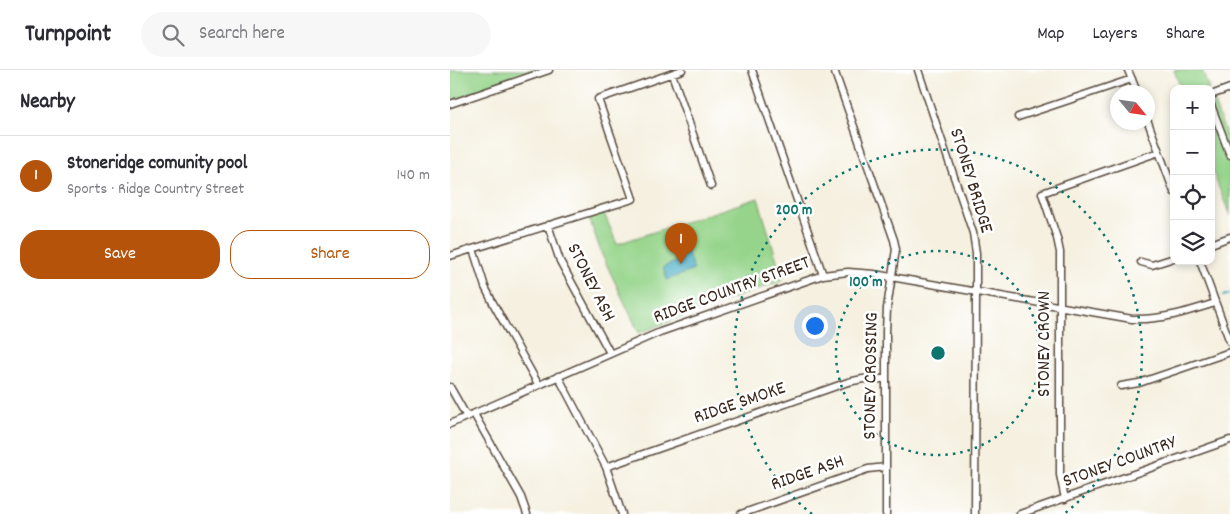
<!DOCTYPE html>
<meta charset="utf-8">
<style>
:root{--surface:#fff;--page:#f7f7f7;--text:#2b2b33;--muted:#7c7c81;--line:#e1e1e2;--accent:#b45309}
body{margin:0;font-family:Dekko,sans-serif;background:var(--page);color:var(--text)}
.controls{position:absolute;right:15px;top:15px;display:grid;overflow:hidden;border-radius:10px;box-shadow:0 2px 8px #0003}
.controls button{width:45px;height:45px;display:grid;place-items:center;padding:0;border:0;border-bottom:1px solid var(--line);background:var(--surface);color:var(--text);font:25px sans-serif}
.compass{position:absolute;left:660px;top:15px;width:45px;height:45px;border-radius:50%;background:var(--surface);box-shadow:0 2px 8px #0003;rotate:119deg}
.you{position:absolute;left:364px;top:255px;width:18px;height:18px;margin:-12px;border:4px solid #fff;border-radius:50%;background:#1a73e8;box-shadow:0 0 0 8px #1a73e833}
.badge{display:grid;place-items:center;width:32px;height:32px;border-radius:50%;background:var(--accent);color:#fff;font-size:16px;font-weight:700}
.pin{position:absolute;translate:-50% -41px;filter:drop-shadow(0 1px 2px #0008)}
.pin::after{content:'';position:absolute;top:26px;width:18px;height:15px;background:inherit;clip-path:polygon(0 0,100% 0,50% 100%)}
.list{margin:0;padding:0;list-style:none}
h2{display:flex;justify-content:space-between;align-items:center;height:65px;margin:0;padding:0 20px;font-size:21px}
h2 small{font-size:16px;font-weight:400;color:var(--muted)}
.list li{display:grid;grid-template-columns:32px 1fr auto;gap:15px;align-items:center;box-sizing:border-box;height:80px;padding:0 20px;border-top:1px solid var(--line)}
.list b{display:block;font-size:19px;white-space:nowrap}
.list p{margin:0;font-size:16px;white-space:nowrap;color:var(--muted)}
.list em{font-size:16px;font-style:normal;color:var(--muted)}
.actions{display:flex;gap:10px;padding:15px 20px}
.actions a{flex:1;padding:11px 0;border:1px solid var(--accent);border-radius:20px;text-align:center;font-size:18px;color:var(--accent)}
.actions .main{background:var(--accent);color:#fff}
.icon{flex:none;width:28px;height:28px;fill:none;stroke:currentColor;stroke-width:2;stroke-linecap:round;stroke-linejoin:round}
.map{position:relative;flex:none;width:780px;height:444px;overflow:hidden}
header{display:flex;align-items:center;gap:30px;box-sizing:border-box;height:70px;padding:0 25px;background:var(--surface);border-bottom:1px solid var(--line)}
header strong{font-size:24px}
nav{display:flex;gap:28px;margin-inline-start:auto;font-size:18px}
.search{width:350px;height:45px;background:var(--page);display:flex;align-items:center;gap:12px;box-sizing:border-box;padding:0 18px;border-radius:28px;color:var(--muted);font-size:19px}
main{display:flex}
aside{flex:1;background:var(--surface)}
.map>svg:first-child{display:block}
.green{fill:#95d48a;stroke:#687f54}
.water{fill:#43abc3;stroke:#3f6a70}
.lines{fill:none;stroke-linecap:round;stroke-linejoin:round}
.stream{stroke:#43abc3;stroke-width:2}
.minor-casing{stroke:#57483b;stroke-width:9}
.minor{stroke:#fff;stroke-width:6}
.ring{fill:none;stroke:#0f766e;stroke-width:2.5;stroke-dasharray:2.5 5}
.labels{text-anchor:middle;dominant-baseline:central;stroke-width:5;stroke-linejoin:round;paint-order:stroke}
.street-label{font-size:19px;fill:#3b2a1e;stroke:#fff}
.centre{fill:#0f766e;stroke:#fff;stroke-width:2.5}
.ring-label{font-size:15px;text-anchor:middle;font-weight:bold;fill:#0f766e;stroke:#fff;stroke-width:5;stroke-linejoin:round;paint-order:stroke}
</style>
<header>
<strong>Turnpoint</strong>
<div class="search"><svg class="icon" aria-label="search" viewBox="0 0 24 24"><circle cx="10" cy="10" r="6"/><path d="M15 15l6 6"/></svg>Search here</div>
<nav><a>Map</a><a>Layers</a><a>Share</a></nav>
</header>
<main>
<aside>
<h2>Nearby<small></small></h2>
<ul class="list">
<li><span class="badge">1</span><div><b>Stoneridge comunity pool</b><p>Sports · Ridge Country Street</p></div><em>140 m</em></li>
</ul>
<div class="actions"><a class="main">Save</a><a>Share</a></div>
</aside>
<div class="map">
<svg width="780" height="444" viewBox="0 0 780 444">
<rect width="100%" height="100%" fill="#fff"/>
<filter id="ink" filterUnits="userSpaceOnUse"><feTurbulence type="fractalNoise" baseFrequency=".02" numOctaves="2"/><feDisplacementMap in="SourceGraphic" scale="10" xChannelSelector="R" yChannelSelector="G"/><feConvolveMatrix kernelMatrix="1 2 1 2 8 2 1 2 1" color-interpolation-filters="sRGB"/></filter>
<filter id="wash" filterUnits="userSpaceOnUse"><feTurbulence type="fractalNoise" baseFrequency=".0096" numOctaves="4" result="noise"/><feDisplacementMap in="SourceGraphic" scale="20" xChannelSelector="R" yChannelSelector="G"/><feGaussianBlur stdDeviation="1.12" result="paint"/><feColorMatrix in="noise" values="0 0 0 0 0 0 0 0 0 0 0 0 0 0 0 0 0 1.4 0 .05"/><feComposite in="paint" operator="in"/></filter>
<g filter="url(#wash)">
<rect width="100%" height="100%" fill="#f5f0e0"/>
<path class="green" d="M 0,0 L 90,0 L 0,31 Z
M 724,0 L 752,0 L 759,19 L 731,19 Z
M 761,25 L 780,75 L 780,146 L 761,97 Z
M 308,128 L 333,210 L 189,263 L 152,185 L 139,148 L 154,143 L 167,174 Z"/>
<path class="water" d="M 235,175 L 244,200 L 217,210 L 213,197 L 226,192 L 222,180 Z"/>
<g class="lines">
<path class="stream" d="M 773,226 L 780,224"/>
</g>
</g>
<g filter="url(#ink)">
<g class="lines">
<defs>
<path id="minor" d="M 302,0 L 373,205
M 384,0 L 444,170 L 446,179 L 437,238 L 436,262 L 436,444
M 468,0 L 523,163 L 526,183 L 526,222 L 525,444
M 678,0 L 687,22
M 222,4 L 261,116
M 761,25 L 780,18
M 0,34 L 99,0
M 761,35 L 780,85
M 568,47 L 682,9
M 698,52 L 724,122
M 98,155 L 110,191 L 160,283
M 761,174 L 780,167
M 23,179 L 35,217 L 43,233 L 88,314
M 0,186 L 183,129 L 148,29 L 232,0
M 750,191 L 780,272
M 691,192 L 702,195 L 724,188
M 108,306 L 156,397 L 172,444
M 671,316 L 689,313 L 780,282
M 0,317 L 17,347
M 24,344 L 71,427 L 77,444
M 0,354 L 210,262 L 373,205 L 398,202 L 424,204 L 682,249 C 712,250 737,242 765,233
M 156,397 L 398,312 L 413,309 L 436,309
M 615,429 L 610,405 L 610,182 L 607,168 L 592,123 L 709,82
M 291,444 L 418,399 L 436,397
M 570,444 L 780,370"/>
</defs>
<use href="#minor" class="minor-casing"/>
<use href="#minor" class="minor"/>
</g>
</g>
<g class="ring">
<circle cx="488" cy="283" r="102"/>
<path d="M362 444A204 204 0 1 1 614 444"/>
</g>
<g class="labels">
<g class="street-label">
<text transform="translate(520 111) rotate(73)">STONEY BRIDGE</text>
<text transform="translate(140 213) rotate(63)">STONEY ASH</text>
<text transform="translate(282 221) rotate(-20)">RIDGE COUNTRY STREET</text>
<text transform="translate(595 274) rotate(-90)">STONEY CROWN</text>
<text transform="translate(422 306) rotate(-89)">STONEY CROSSING</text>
<text transform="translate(290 334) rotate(-19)">RIDGE SMOKE</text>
<text transform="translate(670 393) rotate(-20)">STONEY COUNTRY</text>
<text transform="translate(358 404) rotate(-19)">RIDGE ASH</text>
</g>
</g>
<circle cx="488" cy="283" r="8" class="centre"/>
<g class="ring-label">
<text x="344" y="144">200 m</text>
<text x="416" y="216">100 m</text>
</g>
</svg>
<div class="controls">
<button>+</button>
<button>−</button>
<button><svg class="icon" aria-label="locate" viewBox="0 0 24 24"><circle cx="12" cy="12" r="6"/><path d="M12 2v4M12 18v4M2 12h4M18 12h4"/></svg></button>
<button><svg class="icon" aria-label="layers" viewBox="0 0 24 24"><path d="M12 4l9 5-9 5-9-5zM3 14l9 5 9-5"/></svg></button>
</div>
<svg class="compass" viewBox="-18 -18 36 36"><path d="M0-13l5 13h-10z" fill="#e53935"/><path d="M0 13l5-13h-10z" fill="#7c7c81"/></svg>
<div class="you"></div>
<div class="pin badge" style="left:231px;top:194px">1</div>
</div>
</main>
